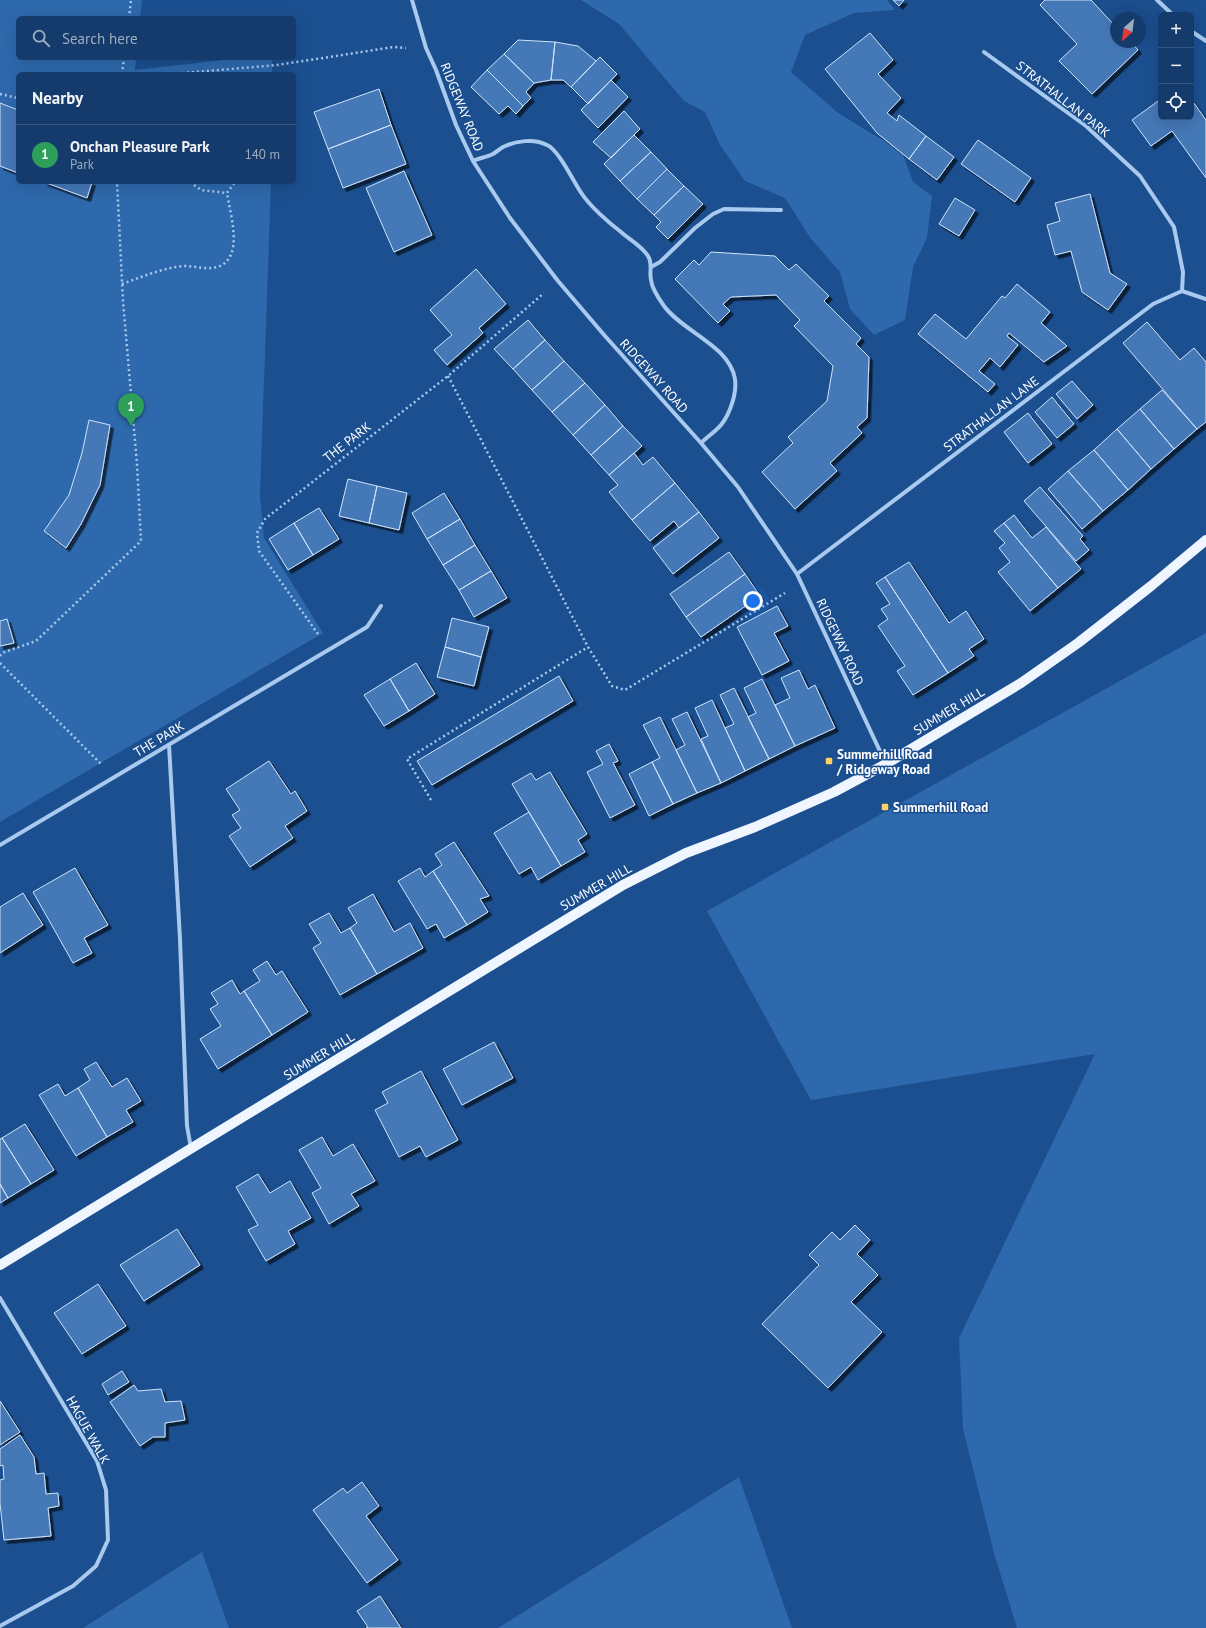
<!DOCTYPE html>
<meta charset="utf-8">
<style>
:root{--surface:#143b6b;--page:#1d4271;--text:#f1f3f6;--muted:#9dadc1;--line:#33557e;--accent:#ffd166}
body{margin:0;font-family:"PT Sans",sans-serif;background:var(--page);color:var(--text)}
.controls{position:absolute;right:12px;top:12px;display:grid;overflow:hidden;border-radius:6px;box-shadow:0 4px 16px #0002}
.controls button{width:36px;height:36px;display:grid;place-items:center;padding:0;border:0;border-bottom:1px solid var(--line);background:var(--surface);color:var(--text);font:20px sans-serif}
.compass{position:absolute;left:1110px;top:12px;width:36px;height:36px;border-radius:50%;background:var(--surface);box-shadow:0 4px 16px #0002;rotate:208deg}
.you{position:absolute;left:753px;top:601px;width:14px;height:14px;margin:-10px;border:3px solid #fff;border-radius:50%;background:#1a73e8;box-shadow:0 0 0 6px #1a73e833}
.badge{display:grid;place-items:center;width:26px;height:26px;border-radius:50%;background:var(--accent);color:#fff;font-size:13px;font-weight:700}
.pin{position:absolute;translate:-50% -33px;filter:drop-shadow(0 1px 2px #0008)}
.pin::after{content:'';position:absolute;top:21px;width:14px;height:12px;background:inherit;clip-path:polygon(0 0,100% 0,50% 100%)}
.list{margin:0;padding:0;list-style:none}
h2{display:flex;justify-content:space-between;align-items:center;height:52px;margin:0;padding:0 16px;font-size:17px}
h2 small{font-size:13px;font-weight:400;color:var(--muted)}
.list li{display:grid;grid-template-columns:26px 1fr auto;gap:12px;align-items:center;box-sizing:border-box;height:60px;padding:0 16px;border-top:1px solid var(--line)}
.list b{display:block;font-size:15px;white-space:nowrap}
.list p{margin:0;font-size:13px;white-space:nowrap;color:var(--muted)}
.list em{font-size:13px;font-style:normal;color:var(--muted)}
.icon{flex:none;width:22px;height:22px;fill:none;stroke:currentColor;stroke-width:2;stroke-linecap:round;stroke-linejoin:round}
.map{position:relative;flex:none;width:1206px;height:1628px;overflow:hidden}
.search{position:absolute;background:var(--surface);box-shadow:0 4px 16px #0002;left:16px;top:16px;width:280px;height:44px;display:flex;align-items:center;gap:10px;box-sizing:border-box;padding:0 14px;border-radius:6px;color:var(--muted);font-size:15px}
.panel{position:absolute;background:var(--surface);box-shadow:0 4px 16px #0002;left:16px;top:72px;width:280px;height:112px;border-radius:6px}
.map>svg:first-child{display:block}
.green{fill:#2e69ad}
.building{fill:#4478b7;stroke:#cfe3fa;filter:url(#shadow)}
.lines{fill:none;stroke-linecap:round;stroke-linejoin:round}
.path{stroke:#a9c9ee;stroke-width:2.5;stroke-dasharray:2 3;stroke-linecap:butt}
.minor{stroke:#a9c9ee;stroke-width:4}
.primary{stroke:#f0f6ff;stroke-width:10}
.poi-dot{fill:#ffd166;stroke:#1b4f8f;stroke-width:1.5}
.labels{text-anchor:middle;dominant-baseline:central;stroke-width:3;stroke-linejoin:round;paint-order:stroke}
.street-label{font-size:13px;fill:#fff;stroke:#1b4f8f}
.poi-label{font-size:13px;font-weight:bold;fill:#fff;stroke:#1b4f8f;text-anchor:start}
</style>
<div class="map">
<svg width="1206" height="1628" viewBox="0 0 1206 1628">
<defs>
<filter id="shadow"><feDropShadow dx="3.5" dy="3.5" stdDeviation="0" flood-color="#0009"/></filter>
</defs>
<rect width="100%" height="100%" fill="#1b4f8f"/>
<path class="green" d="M 0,0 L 142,0 L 140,18 L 18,18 L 18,58 L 136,58 L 135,70 L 242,58 L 272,58 L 272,74 L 18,74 L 18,182 L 271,182 L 260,495 L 264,538 L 323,633 L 0,822 Z
M 581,0 L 887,0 L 895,10 L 854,13 L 805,35 L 791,72 L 837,112 L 872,134 L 901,149 L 913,182 L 932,196 L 927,238 L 913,267 L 905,320 L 874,335 L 850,309 L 840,272 L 811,239 L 785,198 L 745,181 L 720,145 L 705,112 L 684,101 L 619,24 Z
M 1206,633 L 1206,1628 L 1017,1628 L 994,1553 L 963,1429 L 959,1338 L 1095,1054 L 811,1100 L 707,911 Z
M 739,1477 L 792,1628 L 498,1628 Z
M 202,1552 L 229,1628 L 83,1628 Z"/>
<path class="building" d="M 893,0 L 904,0 L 899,6 Z
M 1045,0 L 1091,0 L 1116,27 L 1116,42 L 1131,42 L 1138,50 L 1092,94 L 1059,61 L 1077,44 L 1040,5 Z
M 870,33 L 893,60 L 878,74 L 901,98 L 887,113 L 897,121 L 899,115 L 926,136 L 909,159 L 877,133 L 825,69 Z
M 518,40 L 555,42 L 551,80 L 534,83 L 504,54 Z
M 555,42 L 578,46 L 596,61 L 571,87 L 563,80 L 551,80 Z
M 504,54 L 534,83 L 526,92 L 531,98 L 523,106 L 487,70 Z
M 600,57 L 617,74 L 588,104 L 571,87 Z
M 487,70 L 523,106 L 516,114 L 508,106 L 499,114 L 471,87 Z
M 611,80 L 628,97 L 598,128 L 581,110 Z
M 379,89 L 391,125 L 328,149 L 314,112 Z
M 1161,99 L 1161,117 L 1191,117 L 1191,99 L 1206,120 L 1206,178 L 1172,131 L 1151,146 L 1132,120 Z
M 0,103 L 18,110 L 18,173 L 0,166 Z
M 624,111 L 640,129 L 611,158 L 593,142 Z
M 391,125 L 406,164 L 343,188 L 328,149 Z
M 634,135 L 651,152 L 620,181 L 604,164 Z
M 926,136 L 954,157 L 937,180 L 909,159 Z
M 978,140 L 1031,178 L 1015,202 L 961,164 Z
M 651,152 L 667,169 L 637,199 L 620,181 Z
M 667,169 L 684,186 L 654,215 L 637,199 Z
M 404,171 L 432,235 L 394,252 L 366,188 Z
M 44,182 L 92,182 L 87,198 Z
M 684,186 L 703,204 L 668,239 L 656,227 L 661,222 L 654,215 Z
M 1090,194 L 1110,273 L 1127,284 L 1108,310 L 1082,292 L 1071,251 L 1055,255 L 1047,225 L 1060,221 L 1055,203 Z
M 955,198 L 975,210 L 959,236 L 939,224 Z
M 711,252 L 775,256 L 789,270 L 796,264 L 829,296 L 824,301 L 861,338 L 856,344 L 869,357 L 867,418 L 857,427 L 862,433 L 830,463 L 837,471 L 795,509 L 762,472 L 793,443 L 788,437 L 827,401 L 833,366 L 794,326 L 800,320 L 776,295 L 731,297 L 723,304 L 730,311 L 718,323 L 675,279 L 694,260 L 699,265 Z
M 476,269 L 506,304 L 479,328 L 483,333 L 447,365 L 434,350 L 452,335 L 430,310 Z
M 1017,284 L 1050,312 L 1041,323 L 1067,346 L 1044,362 L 1009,333 L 1007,336 L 1018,345 L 1000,367 L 990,358 L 979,371 L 995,384 L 988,392 L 918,334 L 935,314 L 966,339 L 1002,296 L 1005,298 Z
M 528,320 L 545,340 L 513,369 L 494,349 Z
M 1147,322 L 1180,360 L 1194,348 L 1206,362 L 1206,422 L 1197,429 L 1123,343 Z
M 545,340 L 564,361 L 532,390 L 513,369 Z
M 564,361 L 585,383 L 552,412 L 532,390 Z
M 1072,381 L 1093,405 L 1077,419 L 1056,394 Z
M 585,383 L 605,405 L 573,435 L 552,412 Z
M 1162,390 L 1197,429 L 1174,449 L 1140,409 Z
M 1052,397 L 1074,424 L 1057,438 L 1035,412 Z
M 605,405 L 623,426 L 591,455 L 573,435 Z
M 1140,409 L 1174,449 L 1151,469 L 1117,429 Z
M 1028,413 L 1052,444 L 1028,463 L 1004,432 Z
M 89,420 L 110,425 L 100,485 L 81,524 L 66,548 L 44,531 L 69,495 L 82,453 Z
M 623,426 L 642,446 L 609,475 L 591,455 Z
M 1117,429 L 1151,469 L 1128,490 L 1094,450 Z
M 1094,450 L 1128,490 L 1103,511 L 1068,471 Z
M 634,453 L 643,465 L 653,457 L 675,483 L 632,520 L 609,492 L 618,485 L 609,475 Z
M 1068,471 L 1103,511 L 1082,529 L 1048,489 Z
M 348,479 L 377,486 L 369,523 L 339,516 Z
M 675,483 L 699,512 L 679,528 L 674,521 L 650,541 L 632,520 Z
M 377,486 L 407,493 L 399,530 L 369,523 Z
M 1040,487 L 1083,536 L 1080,539 L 1089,550 L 1076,561 L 1024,501 Z
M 444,493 L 460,519 L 427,539 L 412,513 Z
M 319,508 L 339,539 L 313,555 L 294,523 Z
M 699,512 L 719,538 L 673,574 L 653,548 Z
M 1014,515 L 1032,538 L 1046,527 L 1081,569 L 1058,588 L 1004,523 Z
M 460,519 L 475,545 L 443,565 L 427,539 Z
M 294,523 L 313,555 L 288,570 L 269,539 Z
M 1004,523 L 1058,588 L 1030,611 L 998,572 L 1010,562 L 999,548 L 1005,543 L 994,531 Z
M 475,545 L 491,571 L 459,590 L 443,565 Z
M 729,552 L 745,574 L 686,617 L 670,594 Z
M 909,562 L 949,623 L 966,611 L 984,639 L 969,649 L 974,656 L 948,673 L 885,577 Z
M 491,571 L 507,598 L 474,617 L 459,590 Z
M 745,574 L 760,596 L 701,637 L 686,617 Z
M 885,577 L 948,673 L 913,695 L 897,671 L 905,666 L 878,626 L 888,619 L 881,609 L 890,604 L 876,583 Z
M 777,606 L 788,626 L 774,633 L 789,661 L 762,675 L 737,627 Z
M 452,618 L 489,627 L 481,657 L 445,647 Z
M 7,619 L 14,643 L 0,646 L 0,621 Z
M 445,647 L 481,657 L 474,686 L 437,677 Z
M 416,663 L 435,694 L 409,711 L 390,679 Z
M 799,670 L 808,689 L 815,685 L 835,728 L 795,746 L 775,705 L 790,698 L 781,678 Z
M 559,676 L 573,701 L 432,785 L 417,761 Z
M 390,679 L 409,711 L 384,726 L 364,695 Z
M 762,679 L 795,746 L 769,759 L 748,717 L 756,713 L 744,688 Z
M 734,688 L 769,759 L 745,771 L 725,728 L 734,724 L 720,695 Z
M 712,700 L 745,771 L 721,783 L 701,739 L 708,736 L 695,708 Z
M 687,712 L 721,783 L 697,793 L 676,750 L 685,745 L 672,719 Z
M 660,717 L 697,793 L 673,804 L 652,762 L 660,758 L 643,725 Z
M 609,744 L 618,761 L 613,763 L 635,805 L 610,818 L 587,772 L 603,764 L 596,751 Z
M 269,761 L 291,794 L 295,791 L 307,811 L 285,826 L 293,838 L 250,867 L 229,836 L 241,828 L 232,815 L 240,810 L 226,789 Z
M 652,762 L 673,804 L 649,816 L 629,774 Z
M 550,772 L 587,834 L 578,840 L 585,852 L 561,866 L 512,784 L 531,773 L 536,780 Z
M 529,812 L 561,866 L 538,880 L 531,867 L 519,874 L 494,833 Z
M 454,842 L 489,896 L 480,899 L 488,912 L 467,925 L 433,871 L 442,865 L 435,854 Z
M 75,868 L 108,925 L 84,938 L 92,953 L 73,963 L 33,892 Z
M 420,868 L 425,877 L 433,871 L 467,925 L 444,938 L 436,924 L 427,929 L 398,881 Z
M 23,893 L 43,925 L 0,953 L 0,907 Z
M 373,894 L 394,932 L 410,923 L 423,948 L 377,974 L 350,928 L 357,923 L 348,908 Z
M 329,913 L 341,933 L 350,928 L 377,974 L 340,995 L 313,948 L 321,943 L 309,924 Z
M 267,961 L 276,975 L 282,971 L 308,1012 L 272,1035 L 244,991 L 260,981 L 253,970 Z
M 232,980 L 240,994 L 244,991 L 272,1035 L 218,1069 L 200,1039 L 221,1026 L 210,1009 L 218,1004 L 211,993 Z
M 494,1042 L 513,1078 L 462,1105 L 443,1069 Z
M 96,1062 L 112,1087 L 127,1078 L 141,1101 L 126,1110 L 133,1122 L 107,1137 L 78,1088 L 90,1080 L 84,1069 Z
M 421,1071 L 458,1140 L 426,1157 L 420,1146 L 399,1157 L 375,1110 L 388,1103 L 382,1092 Z
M 58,1084 L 65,1096 L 78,1088 L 107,1137 L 76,1156 L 39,1095 Z
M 25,1124 L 54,1170 L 31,1184 L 2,1138 Z
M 322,1137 L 333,1156 L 353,1144 L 375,1181 L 351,1194 L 359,1206 L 329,1224 L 312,1193 L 321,1188 L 299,1150 Z
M 2,1138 L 31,1184 L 8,1198 L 0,1184 L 0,1139 Z
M 258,1174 L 270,1193 L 290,1181 L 311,1218 L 288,1231 L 295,1244 L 266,1261 L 248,1230 L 258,1225 L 236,1187 Z
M 0,1184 L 8,1198 L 0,1203 Z
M 855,1225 L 870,1240 L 857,1254 L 878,1275 L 851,1302 L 882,1332 L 828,1388 L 762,1324 L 819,1265 L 809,1255 L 832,1232 L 840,1240 Z
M 177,1229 L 200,1265 L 144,1301 L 120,1265 Z
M 98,1284 L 126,1326 L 82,1354 L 54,1313 Z
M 122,1371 L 129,1382 L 108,1395 L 102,1384 Z
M 134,1385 L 138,1391 L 161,1389 L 165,1402 L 181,1401 L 185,1420 L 165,1423 L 165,1437 L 153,1437 L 140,1446 L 110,1402 Z
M 0,1401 L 20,1432 L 0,1445 Z
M 20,1435 L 34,1457 L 36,1474 L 44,1473 L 46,1494 L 58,1493 L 59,1506 L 48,1508 L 51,1536 L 4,1540 L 0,1503 L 0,1480 L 4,1479 L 3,1465 L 0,1466 L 0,1449 Z
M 362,1482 L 379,1506 L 366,1516 L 398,1560 L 367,1583 L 313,1510 L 343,1488 L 347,1493 Z
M 380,1596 L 401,1628 L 366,1628 L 368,1627 L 357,1611 Z"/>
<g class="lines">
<path class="path" d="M 129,18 L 131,0
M 122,74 L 124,58
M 172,74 L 277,65 L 394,47 L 406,48
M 0,94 L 18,98
M 190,182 L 201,190 L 227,193 L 235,182
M 122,284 C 142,277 162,268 184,266 C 195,266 206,270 217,267 C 245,259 230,214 227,193
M 448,376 L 588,647 L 612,686 L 625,690 L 785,593
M 318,634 L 259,551 L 257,533 L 265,519 L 448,376 L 544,293
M 0,656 L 2,653 L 36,641 L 141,541 L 137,464 L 123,301 L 117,182
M 0,663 L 101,764
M 431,800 L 407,759 L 588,647"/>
<path class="minor" d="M 412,0 L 426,48 L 436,70 L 456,125 L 473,161 L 510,218 L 558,281 L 605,336 L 701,443 L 738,487 L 797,574 L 886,764
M 1157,0 L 1173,15
M 1191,31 L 1206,41
M 984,52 L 1086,126 L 1140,176 L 1174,227 L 1183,272 L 1182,291
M 473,161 C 479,158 487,157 493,154 C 496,152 500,149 503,147 C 516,141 534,138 547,145 C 559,150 574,183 582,194 C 590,206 609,223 621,232 C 630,240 642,246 648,256 C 653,263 649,272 651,280 C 652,289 659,299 664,306 C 683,332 729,345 735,379 C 737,393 730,414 721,425 C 716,431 707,437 701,443
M 651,267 L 660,262 L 695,228 L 713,214 L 724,209 L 781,210
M 797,574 L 1153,304 L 1182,291 L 1206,299
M 169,745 L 180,939 L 187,1126 L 191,1148
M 0,845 L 367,627 L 381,606
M 0,1298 L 97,1461 L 106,1490 L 108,1540 L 96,1566 L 73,1586 L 0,1626"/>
<path class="primary" d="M 0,1265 L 623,885 L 686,853 L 755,827 L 834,792 L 886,764 L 1021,683 L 1078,643 L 1151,586 L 1206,540"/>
</g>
<g class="poi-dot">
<rect x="825" y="757" width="8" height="8" rx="2"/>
<rect x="881" y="803" width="8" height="8" rx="2"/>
</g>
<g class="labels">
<g class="street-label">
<text transform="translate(1063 99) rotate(38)">STRATHALLAN PARK</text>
<text transform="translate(462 107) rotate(68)">RIDGEWAY ROAD</text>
<text transform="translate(654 376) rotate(48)">RIDGEWAY ROAD</text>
<text transform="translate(991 414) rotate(-37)">STRATHALLAN LANE</text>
<text transform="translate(347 442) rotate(-38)">THE PARK</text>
<text transform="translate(840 642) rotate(65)">RIDGEWAY ROAD</text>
<text transform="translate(949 711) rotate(-31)">SUMMER HILL</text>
<text transform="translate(159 739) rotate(-31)">THE PARK</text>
<text transform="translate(596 887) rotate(-30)">SUMMER HILL</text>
<text transform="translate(319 1056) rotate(-31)">SUMMER HILL</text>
<text transform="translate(88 1430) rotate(61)">HAGUE WALK</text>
</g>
<g class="poi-label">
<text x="837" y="754">Summerhill Road<tspan x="837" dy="15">/ Ridgeway Road</tspan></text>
<text x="893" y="807">Summerhill Road</text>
</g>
</g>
</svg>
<div class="controls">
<button>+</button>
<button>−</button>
<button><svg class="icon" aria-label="locate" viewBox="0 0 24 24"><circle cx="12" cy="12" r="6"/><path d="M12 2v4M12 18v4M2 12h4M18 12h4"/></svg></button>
</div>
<svg class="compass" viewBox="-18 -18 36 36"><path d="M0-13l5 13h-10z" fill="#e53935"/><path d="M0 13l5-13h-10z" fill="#9dadc1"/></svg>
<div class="you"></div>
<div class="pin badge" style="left:131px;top:426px;background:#2e9e5b">1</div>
<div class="search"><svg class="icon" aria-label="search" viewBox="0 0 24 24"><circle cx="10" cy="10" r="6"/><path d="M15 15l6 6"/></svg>Search here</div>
<section class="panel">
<h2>Nearby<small></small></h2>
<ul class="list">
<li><span class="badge" style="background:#2e9e5b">1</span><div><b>Onchan Pleasure Park</b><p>Park</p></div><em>140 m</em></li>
</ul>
</section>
</div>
